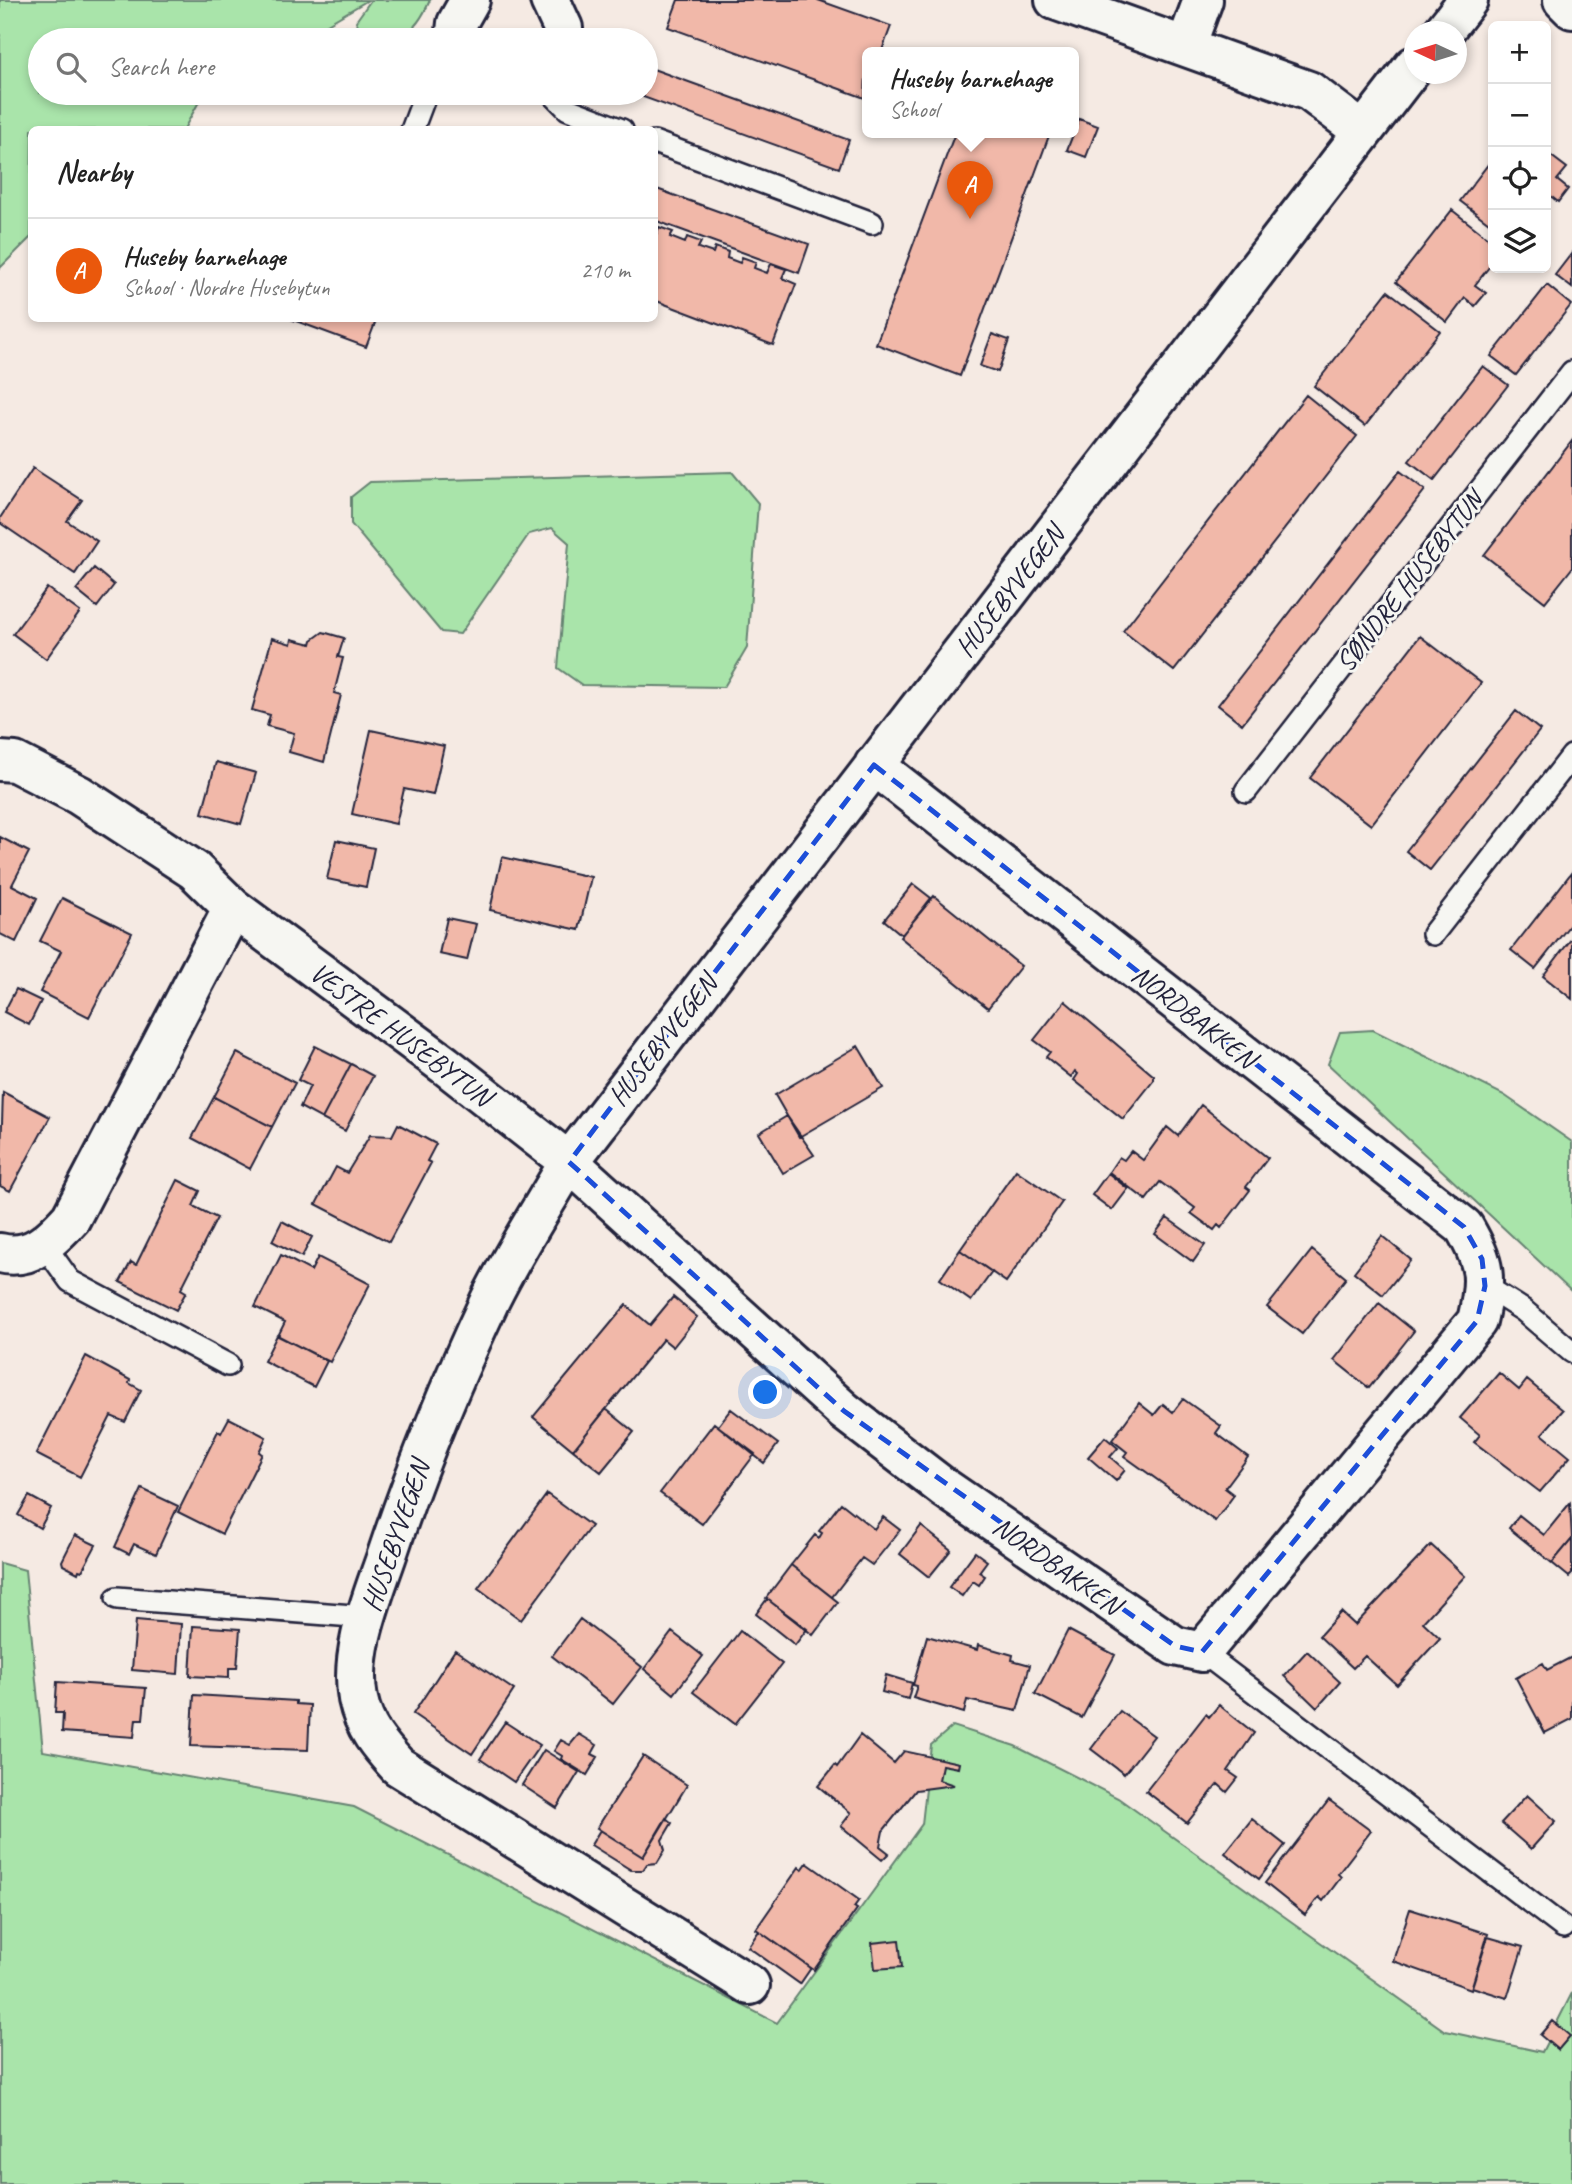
<!DOCTYPE html>
<meta charset="utf-8">
<style>
:root{--surface:#fff;--page:#f2f2f2;--text:#222;--muted:#767676;--line:#e0e0e0;--accent:#ea580c}
body{margin:0;font-family:Caveat,sans-serif;background:var(--page);color:var(--text)}
.controls{position:absolute;right:21px;top:21px;display:grid;overflow:hidden;border-radius:10px;box-shadow:0 4px 10px #0003}
.controls button{width:63px;height:63px;display:grid;place-items:center;padding:0;border:0;border-bottom:2px solid var(--line);background:var(--surface);color:var(--text);font:35px sans-serif}
.compass{position:absolute;left:1404px;top:21px;width:63px;height:63px;border-radius:50%;background:var(--surface);box-shadow:0 4px 10px #0003;rotate:274deg}
.you{position:absolute;left:766px;top:1393px;width:24px;height:24px;margin:-18px;border:5px solid #fff;border-radius:50%;background:#1a73e8;box-shadow:0 0 0 10px #1a73e833}
.badge{display:grid;place-items:center;width:46px;height:46px;border-radius:50%;background:var(--accent);color:#fff;font-size:23px;font-weight:700}
.pin{position:absolute;translate:-50% -58px;filter:drop-shadow(0 2px 4px #0008)}
.pin::after{content:'';position:absolute;top:37px;width:24px;height:21px;background:inherit;clip-path:polygon(0 0,100% 0,50% 100%)}
.popup{position:absolute;left:862px;top:47px;width:217px;height:91px;box-sizing:border-box;display:grid;place-content:center;border-radius:10px;background:var(--surface);filter:drop-shadow(0 2px 5px #0005);font-size:23px;white-space:nowrap;color:var(--muted)}
.popup b{font-size:26px;color:var(--text)}
.popup::after{content:'';position:absolute;left:50%;top:100%;margin-left:-14px;border:14px solid transparent;border-top-color:var(--surface)}
.list{margin:0;padding:0;list-style:none}
h2{display:flex;justify-content:space-between;align-items:center;height:91px;margin:0;padding:0 28px;font-size:30px}
h2 small{font-size:23px;font-weight:400;color:var(--muted)}
.list li{display:grid;grid-template-columns:46px 1fr auto;gap:21px;align-items:center;box-sizing:border-box;height:105px;padding:0 28px;border-top:2px solid var(--line)}
.list b{display:block;font-size:26px;white-space:nowrap}
.list p{margin:0;font-size:23px;white-space:nowrap;color:var(--muted)}
.list em{font-size:23px;font-style:normal;color:var(--muted)}
.icon{flex:none;width:38px;height:38px;fill:none;stroke:currentColor;stroke-width:2;stroke-linecap:round;stroke-linejoin:round}
.map{position:relative;flex:none;width:1572px;height:2184px;overflow:hidden}
.search{position:absolute;background:var(--surface);box-shadow:0 4px 10px #0003;left:28px;top:28px;width:630px;height:77px;display:flex;align-items:center;gap:18px;box-sizing:border-box;padding:0 24px;border-radius:38px;color:var(--muted);font-size:26px}
.panel{position:absolute;background:var(--surface);box-shadow:0 4px 10px #0003;left:28px;top:126px;width:630px;height:196px;border-radius:10px}
.map>svg:first-child{display:block}
.green{fill:#a9e4aa;stroke:#668372;stroke-width:2}
.building{fill:#f1b8a9;stroke:#22223b;stroke-width:2}
.lines{fill:none;stroke-linecap:round;stroke-linejoin:round}
.service-casing{stroke:#22223b;stroke-width:26}
.minor-casing{stroke:#22223b;stroke-width:44}
.service{stroke:#f6f6f2;stroke-width:21}
.minor{stroke:#f6f6f2;stroke-width:38}
.marked{fill:none;stroke:#1d4ed8;stroke-width:5;stroke-dasharray:14 9;stroke-linejoin:round}
.labels{text-anchor:middle;dominant-baseline:central;stroke-width:6;stroke-linejoin:round;paint-order:stroke}
.street-label{font-size:28px;fill:#22223b;stroke:#f6f6f2}
</style>
<div class="map">
<svg width="1572" height="2184" viewBox="0 0 1572 2184">
<rect width="100%" height="100%" fill="#f5eae3"/>
<filter id="ink" filterUnits="userSpaceOnUse"><feTurbulence type="fractalNoise" baseFrequency=".0143" numOctaves="2"/><feDisplacementMap in="SourceGraphic" scale="14" xChannelSelector="R" yChannelSelector="G"/><feConvolveMatrix kernelMatrix="1 2 1 2 8 2 1 2 1" color-interpolation-filters="sRGB"/></filter>
<g filter="url(#ink)">
<path class="green" d="M 0,0 L 368,0 L 300,40 L 40,40 L 40,93 L 211,93 L 200,100 L 184,129 L 32,130 L 31,237 L 0,268 Z
M 371,0 L 430,0 C 417,31 395,53 361,32 L 356,21 Z
M 732,472 L 758,503 L 747,648 L 724,687 L 582,685 L 558,668 L 569,543 L 552,528 L 529,534 L 460,634 L 441,632 L 351,524 L 351,497 L 370,482 Z
M 1373,1030 L 1504,1095 L 1572,1142 L 1572,1292 L 1328,1064 L 1340,1032 Z
M 0,1563 L 25,1570 L 43,1751 L 354,1807 L 777,2023 L 922,1824 L 931,1745 L 953,1726 L 1015,1746 L 1118,1798 L 1445,2031 L 1542,2052 L 1572,1993 L 1572,2184 L 0,2184 Z"/>
<path class="building" d="M 678,0 L 818,0 L 891,26 L 881,53 L 867,53 L 865,98 L 668,27 Z
M 653,69 L 849,140 L 839,168 L 643,97 Z
M 1079,119 L 1098,126 L 1086,157 L 1067,150 Z
M 955,133 L 1050,133 L 960,376 L 876,344 Z
M 1546,152 L 1567,168 L 1557,180 L 1568,189 L 1558,202 L 1547,193 L 1546,195 Z
M 1493,158 L 1493,226 L 1460,201 Z
M 654,188 L 809,244 L 799,273 L 654,220 Z
M 1452,210 L 1493,242 L 1493,262 L 1475,285 L 1486,293 L 1475,306 L 1465,298 L 1447,322 L 1396,282 Z
M 659,227 L 673,232 L 670,237 L 685,243 L 687,237 L 701,242 L 698,248 L 713,253 L 715,247 L 728,252 L 727,258 L 740,263 L 742,257 L 756,262 L 754,268 L 767,273 L 771,264 L 786,269 L 782,278 L 796,284 L 773,345 L 654,300 L 654,232 L 657,233 Z
M 1572,253 L 1572,288 L 1555,275 Z
M 1547,285 L 1571,305 L 1516,375 L 1491,356 Z
M 1388,291 L 1440,331 L 1365,426 L 1314,386 Z
M 288,318 L 377,318 L 366,347 Z
M 992,334 L 1009,340 L 998,372 L 980,366 Z
M 1483,366 L 1508,385 L 1434,480 L 1409,461 Z
M 1306,395 L 1357,436 L 1174,671 L 1123,631 Z
M 1572,441 L 1572,568 L 1545,602 L 1484,555 Z
M 33,468 L 82,500 L 67,521 L 97,541 L 75,574 L 0,523 L 0,518 Z
M 1400,471 L 1425,490 L 1242,724 L 1218,705 Z
M 94,568 L 114,585 L 97,607 L 76,590 Z
M 47,588 L 80,612 L 46,659 L 13,634 Z
M 323,632 L 344,638 L 338,657 L 343,658 L 334,693 L 341,695 L 324,762 L 289,752 L 294,733 L 267,726 L 270,715 L 252,710 L 272,638 L 291,644 L 292,639 L 311,644 L 312,640 Z
M 1420,636 L 1481,683 L 1371,825 L 1310,778 Z
M 1516,711 L 1540,730 L 1430,870 L 1406,851 Z
M 371,730 L 444,746 L 433,795 L 404,789 L 396,824 L 352,814 Z
M 216,762 L 256,773 L 241,824 L 202,813 Z
M 0,837 L 29,852 L 12,885 L 37,898 L 16,942 L 0,934 Z
M 336,840 L 374,848 L 366,887 L 327,879 Z
M 502,857 L 591,877 L 579,930 L 490,910 Z
M 1572,872 L 1572,922 L 1535,969 L 1511,950 Z
M 913,884 L 931,898 L 902,935 L 884,920 Z
M 934,896 L 1021,966 L 988,1008 L 900,937 Z
M 62,898 L 132,933 L 89,1017 L 40,992 L 61,951 L 40,941 Z
M 447,918 L 476,924 L 467,960 L 439,954 Z
M 1572,938 L 1572,999 L 1543,976 Z
M 16,989 L 41,1001 L 29,1025 L 4,1012 Z
M 1065,1001 L 1154,1076 L 1154,1080 L 1123,1119 L 1074,1080 L 1078,1074 L 1075,1071 L 1071,1077 L 1046,1057 L 1050,1052 L 1034,1040 Z
M 315,1046 L 351,1064 L 322,1119 L 300,1107 L 310,1086 L 298,1080 Z
M 858,1046 L 883,1088 L 799,1137 L 775,1095 Z
M 237,1053 L 295,1083 L 272,1127 L 214,1097 Z
M 351,1064 L 373,1076 L 345,1131 L 322,1119 Z
M 3,1092 L 50,1117 L 10,1191 L 0,1186 Z
M 214,1097 L 272,1127 L 250,1169 L 192,1138 Z
M 1201,1105 L 1268,1158 L 1246,1187 L 1250,1190 L 1221,1228 L 1218,1225 L 1214,1230 L 1191,1213 L 1195,1208 L 1160,1182 L 1146,1200 L 1109,1172 L 1119,1157 L 1124,1160 L 1131,1151 L 1143,1160 L 1167,1127 L 1178,1136 Z
M 787,1116 L 814,1155 L 783,1173 L 759,1133 Z
M 398,1124 L 436,1144 L 427,1161 L 431,1163 L 389,1242 L 316,1204 L 336,1167 L 347,1173 L 370,1135 L 392,1136 Z
M 1016,1170 L 1062,1202 L 1006,1282 L 960,1250 Z
M 1108,1173 L 1128,1189 L 1112,1210 L 1092,1195 Z
M 178,1180 L 200,1191 L 193,1206 L 217,1218 L 181,1289 L 186,1292 L 176,1310 L 120,1282 L 131,1262 L 136,1265 Z
M 1167,1218 L 1205,1245 L 1193,1262 L 1155,1234 Z
M 282,1221 L 312,1237 L 302,1257 L 272,1241 Z
M 1382,1236 L 1411,1260 L 1383,1295 L 1354,1272 Z
M 960,1250 L 992,1272 L 971,1301 L 940,1279 Z
M 1312,1250 L 1346,1278 L 1302,1334 L 1267,1307 Z
M 281,1255 L 311,1271 L 318,1257 L 370,1284 L 330,1362 L 278,1336 L 285,1322 L 255,1307 Z
M 673,1297 L 697,1317 L 673,1347 L 663,1339 L 573,1450 L 533,1417 L 626,1305 L 650,1325 Z
M 1379,1303 L 1414,1331 L 1369,1388 L 1334,1360 Z
M 277,1335 L 327,1361 L 314,1387 L 264,1361 Z
M 86,1356 L 130,1380 L 129,1383 L 141,1390 L 125,1422 L 111,1416 L 80,1477 L 36,1454 Z
M 1499,1373 L 1519,1390 L 1527,1380 L 1563,1410 L 1542,1434 L 1570,1457 L 1540,1492 L 1474,1442 L 1480,1435 L 1460,1418 Z
M 1183,1399 L 1221,1426 L 1216,1433 L 1248,1457 L 1225,1488 L 1234,1495 L 1215,1521 L 1124,1456 L 1127,1452 L 1112,1440 L 1139,1403 L 1154,1415 L 1163,1404 L 1173,1412 Z
M 606,1409 L 634,1432 L 601,1472 L 573,1450 Z
M 731,1409 L 778,1444 L 764,1463 L 718,1426 Z
M 229,1418 L 266,1437 L 259,1452 L 262,1454 L 222,1534 L 178,1512 L 218,1431 L 221,1433 Z
M 714,1423 L 755,1454 L 702,1524 L 660,1493 Z
M 1105,1437 L 1118,1448 L 1110,1457 L 1125,1470 L 1116,1481 L 1088,1457 Z
M 142,1489 L 178,1506 L 156,1554 L 134,1544 L 129,1554 L 115,1547 Z
M 547,1494 L 591,1526 L 521,1620 L 478,1588 Z
M 29,1496 L 51,1508 L 40,1528 L 18,1515 Z
M 841,1503 L 874,1529 L 883,1517 L 900,1530 L 872,1565 L 862,1558 L 832,1597 L 791,1565 L 815,1535 L 819,1538 L 822,1533 L 819,1531 Z
M 1570,1503 L 1572,1539 L 1552,1563 L 1509,1528 L 1519,1515 L 1544,1535 Z
M 921,1526 L 951,1550 L 929,1577 L 900,1554 Z
M 75,1535 L 96,1545 L 82,1571 L 79,1570 L 78,1573 L 63,1565 L 62,1561 Z
M 1572,1539 L 1572,1574 L 1569,1577 L 1552,1563 Z
M 1431,1545 L 1465,1576 L 1423,1622 L 1440,1638 L 1397,1685 L 1365,1656 L 1353,1668 L 1319,1636 L 1341,1612 L 1355,1625 Z
M 975,1552 L 987,1561 L 979,1572 L 985,1576 L 979,1585 L 973,1581 L 962,1596 L 949,1587 Z
M 791,1565 L 838,1602 L 813,1635 L 766,1598 Z
M 767,1599 L 807,1629 L 795,1645 L 756,1614 Z
M 580,1619 L 642,1667 L 613,1704 L 552,1656 Z
M 136,1620 L 181,1624 L 178,1674 L 132,1670 Z
M 193,1626 L 240,1629 L 237,1668 L 229,1668 L 229,1678 L 190,1676 Z
M 1068,1630 L 1115,1655 L 1082,1718 L 1035,1694 Z
M 740,1631 L 782,1664 L 735,1724 L 693,1692 Z
M 672,1632 L 703,1656 L 674,1694 L 644,1669 Z
M 927,1636 L 977,1650 L 978,1645 L 1013,1655 L 1012,1660 L 1030,1665 L 1017,1711 L 967,1700 L 964,1713 L 913,1698 L 917,1686 L 913,1685 Z
M 455,1650 L 514,1690 L 472,1754 L 413,1714 Z
M 1307,1651 L 1340,1682 L 1317,1708 L 1284,1676 Z
M 1572,1657 L 1572,1719 L 1545,1733 L 1516,1678 L 1543,1663 L 1547,1670 Z
M 886,1675 L 912,1683 L 908,1699 L 882,1692 Z
M 57,1682 L 146,1688 L 143,1719 L 136,1719 L 134,1737 L 62,1732 L 63,1713 L 55,1713 Z
M 194,1695 L 296,1701 L 296,1704 L 310,1705 L 308,1750 L 191,1746 Z
M 1219,1705 L 1254,1733 L 1228,1771 L 1238,1778 L 1227,1792 L 1218,1784 L 1187,1823 L 1146,1791 L 1206,1714 L 1209,1717 Z
M 1120,1711 L 1154,1736 L 1124,1774 L 1091,1749 Z
M 505,1722 L 540,1745 L 514,1782 L 480,1759 Z
M 579,1734 L 597,1745 L 592,1754 L 598,1757 L 587,1775 L 561,1759 L 562,1756 L 554,1751 L 561,1740 L 570,1745 Z
M 860,1735 L 894,1763 L 904,1751 L 959,1763 L 958,1768 L 942,1765 L 939,1780 L 954,1785 L 916,1790 L 883,1831 L 880,1846 L 889,1853 L 882,1860 L 841,1826 L 851,1813 L 818,1786 L 835,1765 L 837,1767 Z
M 544,1750 L 579,1772 L 557,1808 L 522,1785 Z
M 643,1756 L 687,1785 L 643,1857 L 597,1828 Z
M 1527,1795 L 1556,1821 L 1531,1849 L 1501,1823 Z
M 1329,1800 L 1371,1831 L 1338,1874 L 1341,1877 L 1323,1901 L 1319,1897 L 1305,1915 L 1265,1883 Z
M 666,1818 L 672,1823 L 662,1840 L 665,1850 L 657,1863 L 647,1864 L 643,1870 L 631,1870 L 591,1845 L 600,1830 L 643,1857 Z
M 1252,1819 L 1285,1845 L 1259,1879 L 1225,1853 Z
M 807,1863 L 859,1900 L 854,1907 L 857,1909 L 814,1970 L 756,1929 L 799,1867 L 802,1870 Z
M 1410,1909 L 1488,1934 L 1471,1989 L 1393,1961 Z
M 759,1931 L 811,1968 L 800,1984 L 748,1947 Z
M 1488,1937 L 1523,1947 L 1507,1998 L 1472,1987 Z
M 899,1940 L 902,1967 L 875,1969 L 872,1943 Z
M 1552,2021 L 1570,2036 L 1558,2050 L 1540,2035 Z"/>
<g class="lines">
<defs>
<path id="service" d="M 552,93 L 568,109 L 622,130
M 412,130 L 426,93
M 654,142 L 872,223
M 1246,791 L 1572,372
M 1433,934 L 1572,756
M 45,1246 L 70,1281 L 228,1365
M 1485,1286 L 1523,1310 L 1572,1352
M 117,1598 L 366,1617
M 1202,1652 L 1563,1927"/>
<path id="minor" d="M 550,0 L 563,28 L 563,40
M 1055,0 L 1309,91 L 1362,131
M 1563,0 L 1572,9
M 1443,32 L 1468,0
M 455,40 L 457,23 L 470,0
M 1186,46 L 1203,0
M 0,761 L 15,762 L 79,795 L 194,870 L 233,908 L 445,1065 L 569,1162 L 844,1411 L 943,1487 L 1175,1646 L 1202,1652 L 1477,1321 C 1487,1278 1486,1265 1464,1227 L 874,765
M 0,1253 C 31,1261 52,1239 71,1218 L 233,908
M 750,1985 L 398,1766 C 379,1745 364,1728 358,1699 C 349,1652 372,1599 387,1555 C 416,1468 451,1383 490,1300 C 513,1253 543,1207 569,1162 L 1414,66"/>
</defs>
<use href="#service" class="service-casing"/>
<use href="#minor" class="minor-casing"/>
<use href="#service" class="service"/>
<use href="#minor" class="minor"/>
</g>
</g>
<path class="marked" d="M 874,765 L 1464,1227 L 1482,1259 L 1485,1286 L 1477,1321 L 1202,1652 L 1175,1646 L 844,1411 L 569,1162 Z"/>
<g class="labels">
<g class="street-label">
<text transform="translate(1409 581) rotate(-52)">SØNDRE HUSEBYTUN</text>
<text transform="translate(1009 591) rotate(-52)">HUSEBYVEGEN</text>
<text transform="translate(1194 1016) rotate(38)">NORDBAKKEN</text>
<text transform="translate(401 1034) rotate(37)">VESTRE HUSEBYTUN</text>
<text transform="translate(662 1040) rotate(-52)">HUSEBYVEGEN</text>
<text transform="translate(395 1536) rotate(-71)">HUSEBYVEGEN</text>
<text transform="translate(1057 1565) rotate(35)">NORDBAKKEN</text>
</g>
</g>
</svg>
<div class="controls">
<button>+</button>
<button>−</button>
<button><svg class="icon" aria-label="locate" viewBox="0 0 24 24"><circle cx="12" cy="12" r="6"/><path d="M12 2v4M12 18v4M2 12h4M18 12h4"/></svg></button>
<button><svg class="icon" aria-label="layers" viewBox="0 0 24 24"><path d="M12 4l9 5-9 5-9-5zM3 14l9 5 9-5"/></svg></button>
</div>
<svg class="compass" viewBox="-18 -18 36 36"><path d="M0-13l5 13h-10z" fill="#e53935"/><path d="M0 13l5-13h-10z" fill="#767676"/></svg>
<div class="you"></div>
<div class="pin badge" style="left:970px;top:219px">A</div>
<div class="popup"><b>Huseby barnehage</b>School</div>
<div class="search"><svg class="icon" aria-label="search" viewBox="0 0 24 24"><circle cx="10" cy="10" r="6"/><path d="M15 15l6 6"/></svg>Search here</div>
<section class="panel">
<h2>Nearby<small></small></h2>
<ul class="list">
<li><span class="badge">A</span><div><b>Huseby barnehage</b><p>School · Nordre Husebytun</p></div><em>210 m</em></li>
</ul>
</section>
</div>
